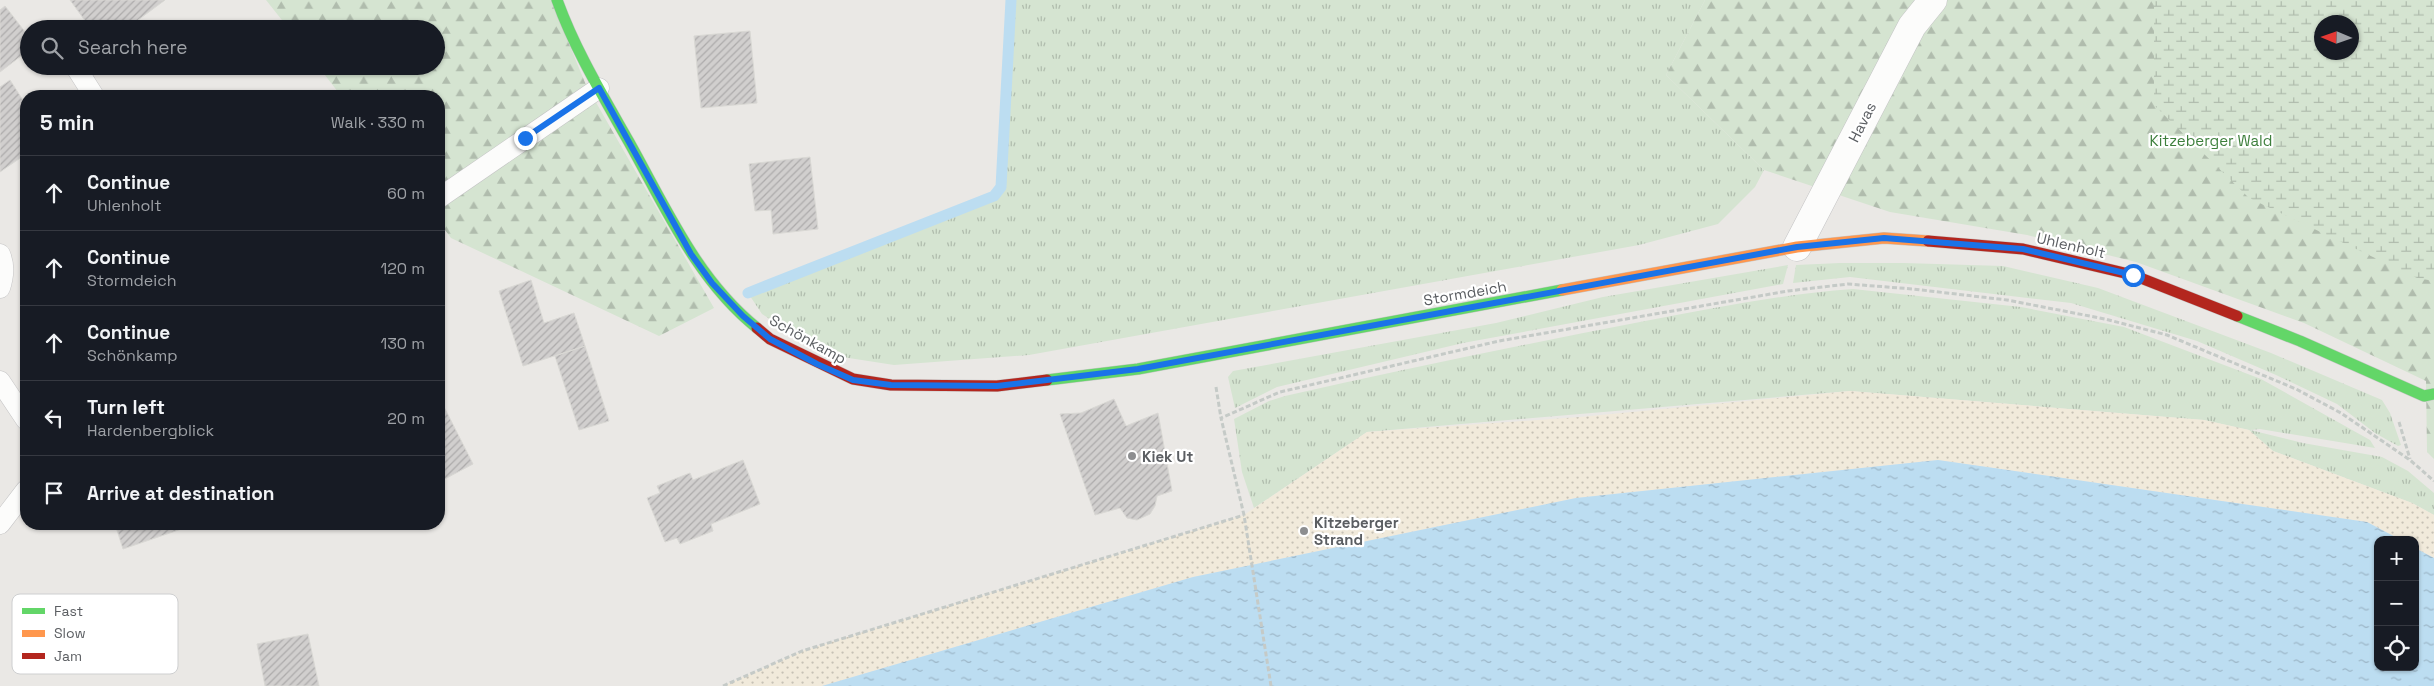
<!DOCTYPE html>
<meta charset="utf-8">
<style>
:root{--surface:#171b24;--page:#242831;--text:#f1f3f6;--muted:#9ea1a6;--line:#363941}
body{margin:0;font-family:"Space Grotesk",sans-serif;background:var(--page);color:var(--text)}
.controls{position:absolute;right:15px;bottom:15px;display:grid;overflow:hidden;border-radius:10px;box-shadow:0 1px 4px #0004}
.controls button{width:45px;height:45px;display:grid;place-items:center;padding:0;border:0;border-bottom:1px solid var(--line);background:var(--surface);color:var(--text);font:25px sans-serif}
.compass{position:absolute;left:2314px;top:15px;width:45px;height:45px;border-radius:50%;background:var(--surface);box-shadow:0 1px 4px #0004;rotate:272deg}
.stop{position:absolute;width:15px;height:15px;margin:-11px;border:4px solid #1a73e8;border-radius:50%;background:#fff}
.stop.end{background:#1a73e8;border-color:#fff;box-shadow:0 1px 5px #0008}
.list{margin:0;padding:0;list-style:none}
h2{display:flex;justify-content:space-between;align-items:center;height:65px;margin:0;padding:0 20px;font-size:21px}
h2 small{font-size:16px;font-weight:400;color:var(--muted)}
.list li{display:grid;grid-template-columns:32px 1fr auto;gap:15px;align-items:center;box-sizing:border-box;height:75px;padding:0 20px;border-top:1px solid var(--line)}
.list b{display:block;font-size:19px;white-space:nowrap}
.list p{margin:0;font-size:16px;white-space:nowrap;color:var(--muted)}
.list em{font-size:16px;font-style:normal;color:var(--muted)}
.icon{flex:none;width:28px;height:28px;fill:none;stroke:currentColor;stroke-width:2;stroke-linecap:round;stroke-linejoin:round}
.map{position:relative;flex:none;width:2434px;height:686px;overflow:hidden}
.search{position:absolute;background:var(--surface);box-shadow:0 1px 4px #0004;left:20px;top:20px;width:425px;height:55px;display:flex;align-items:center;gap:12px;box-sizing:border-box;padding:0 18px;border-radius:28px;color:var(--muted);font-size:19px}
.panel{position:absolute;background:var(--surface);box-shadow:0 1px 4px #0004;left:20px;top:90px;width:425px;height:440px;border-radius:20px}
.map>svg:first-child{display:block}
.grass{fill:url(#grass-tufts)}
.forest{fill:url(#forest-firs);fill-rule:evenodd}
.wetland{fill:url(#wetland-marsh);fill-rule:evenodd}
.sand{fill:url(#sand-dots)}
.water{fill:url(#water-ripples)}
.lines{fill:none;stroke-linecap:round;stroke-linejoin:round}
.stream{stroke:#bcddf1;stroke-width:11}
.building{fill:url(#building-hatch);stroke:#d9d8d4}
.lane-casing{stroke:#c4c4c5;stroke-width:21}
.street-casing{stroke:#c4c4c5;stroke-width:29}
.fast-casing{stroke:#c7c6c6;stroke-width:12}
.slow-casing{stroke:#c7c6c6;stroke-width:12}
.jam-casing{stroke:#c7c6c6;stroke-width:12}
.path{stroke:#c5cac7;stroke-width:3;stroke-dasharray:5 2.5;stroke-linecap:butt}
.lane{stroke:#fcfcfb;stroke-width:20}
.street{stroke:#fcfcfb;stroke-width:28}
.fast{stroke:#63d668;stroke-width:11}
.slow{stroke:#ff974d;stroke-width:11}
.jam{stroke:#b3261e;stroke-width:11}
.route{stroke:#1a73e8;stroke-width:6}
.poi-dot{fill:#8d8e90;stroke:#fff;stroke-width:2}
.labels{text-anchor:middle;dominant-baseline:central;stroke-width:4.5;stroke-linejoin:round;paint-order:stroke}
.street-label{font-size:15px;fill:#5b5e62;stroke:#fff}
.park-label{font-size:15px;fill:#3d7f3c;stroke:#fff}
.poi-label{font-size:15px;font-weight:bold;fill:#5b5e62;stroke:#fff;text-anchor:start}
.key{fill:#fff;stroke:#cecfd0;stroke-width:1}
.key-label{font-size:14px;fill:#5b5e62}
</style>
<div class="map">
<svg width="2434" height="686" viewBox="0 0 2434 686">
<defs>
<pattern id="grass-tufts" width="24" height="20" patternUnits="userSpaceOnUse" patternTransform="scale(1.25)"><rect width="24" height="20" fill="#d5e4d1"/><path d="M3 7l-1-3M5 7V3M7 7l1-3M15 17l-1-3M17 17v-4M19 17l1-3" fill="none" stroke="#b0bcad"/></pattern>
<pattern id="forest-firs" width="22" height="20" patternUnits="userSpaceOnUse" patternTransform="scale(1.25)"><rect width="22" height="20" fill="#d5e4d1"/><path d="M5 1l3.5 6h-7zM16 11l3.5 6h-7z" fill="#b0bcad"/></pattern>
<pattern id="wetland-marsh" width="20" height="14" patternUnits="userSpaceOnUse" patternTransform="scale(1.25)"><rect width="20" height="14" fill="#d5e4d1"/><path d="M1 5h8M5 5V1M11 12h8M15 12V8" fill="none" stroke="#b0bcad"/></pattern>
<pattern id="sand-dots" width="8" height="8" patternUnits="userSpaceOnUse" patternTransform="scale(1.25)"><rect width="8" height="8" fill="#f1eadb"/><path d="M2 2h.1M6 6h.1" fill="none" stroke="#c6c1b5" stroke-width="1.8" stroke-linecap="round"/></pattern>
<pattern id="water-ripples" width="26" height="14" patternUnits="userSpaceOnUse" patternTransform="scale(1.25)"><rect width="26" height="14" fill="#bcddf1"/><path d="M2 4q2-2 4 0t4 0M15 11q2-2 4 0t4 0" fill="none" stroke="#9cb6c7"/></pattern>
<pattern id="building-hatch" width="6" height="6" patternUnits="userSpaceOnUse" patternTransform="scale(1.25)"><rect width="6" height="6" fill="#d1cfce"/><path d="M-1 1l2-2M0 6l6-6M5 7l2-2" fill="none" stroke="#adabab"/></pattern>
</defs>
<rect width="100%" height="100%" fill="#eae8e5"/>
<path class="grass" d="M 1011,0 L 1705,0 L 1666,75 L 1764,170 L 1755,187 L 1718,224 L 1639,245 L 1029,355 L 894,365 L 823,354 L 762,314 L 748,293 L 994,196 L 1001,187 Z
M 1840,263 L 1904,263 L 2003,266 L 2098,288 L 2271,353 L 2382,400 L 2390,413 L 2401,445 L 2398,446 L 2375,433 L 2337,404 L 2276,375 L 2197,341 L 2071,303 L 1850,277 L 1793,283 L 1796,265 Z
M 1788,265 L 1783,284 L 1463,343 L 1277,387 L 1235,408 L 1228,377 L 1233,371 L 1496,323 L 1603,297 Z
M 1853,289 L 2021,307 L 2124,327 L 2261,379 L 2370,440 L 2375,448 L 2260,429 L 2250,430 L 2303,443 L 2382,457 L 2408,471 L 2434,493 L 2434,515 L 2412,503 L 2273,451 L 2249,430 L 2204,420 L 1850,391 L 1367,432 L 1254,508 L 1242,472 L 1234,419 L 1269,401 L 1285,396 C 1403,369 1522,345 1640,322 C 1711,309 1781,294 1853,289 Z"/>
<path class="forest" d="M 266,0 L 551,0 L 586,85 L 714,308 L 659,336 L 451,238 L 439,222 L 439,96 L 341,96 L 318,66 L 436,66 L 436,29 L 289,29 Z
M 1705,0 L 2434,0 L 2434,459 L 2427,452 L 2426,381 L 2304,323 L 2136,262 L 2027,235 L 1890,212 L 1764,170 L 1666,75 ZM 2322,22 L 2352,22 L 2352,52 L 2322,52 Z"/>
<path class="wetland" d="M 2154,0 L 2434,0 L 2434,281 L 2417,278 L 2249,198 L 2154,105 ZM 2322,22 L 2352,22 L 2352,52 L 2322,52 Z"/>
<path class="sand" d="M 1850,391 L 2204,420 L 2249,430 L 2273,451 L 2412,503 L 2434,515 L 2434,558 L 2415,548 L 2415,540 L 2401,540 L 2367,522 L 1938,460 L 1576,498 L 1193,577 L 822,686 L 723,686 L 802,651 L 1244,515 L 1367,432 L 1580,417 Z"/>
<path class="water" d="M 1938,460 L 2367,522 L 2401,540 L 2378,540 L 2378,667 L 2415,667 L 2415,548 L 2434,558 L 2434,686 L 822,686 L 1193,577 L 1576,498 Z"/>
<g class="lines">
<path class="stream" d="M 748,293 L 994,196 L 1001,187 L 1011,0"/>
</g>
<path class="building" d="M 70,0 L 165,0 L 126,29 L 91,29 Z
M 5,6 L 29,37 L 29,50 L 0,72 L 0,10 Z
M 750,31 L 757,103 L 701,108 L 694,36 Z
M 10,80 L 26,105 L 26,154 L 0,172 L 0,87 Z
M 810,157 L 818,229 L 773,234 L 771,210 L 755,211 L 749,164 Z
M 531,280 L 544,323 L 574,313 L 585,346 L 523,366 L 499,291 Z
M 585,346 L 609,421 L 579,430 L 555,356 Z
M 439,397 L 473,464 L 439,482 Z
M 1114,399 L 1126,426 L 1158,413 L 1172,491 L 1157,496 L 1155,506 L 1150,514 L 1137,520 L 1127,518 L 1120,508 L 1095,515 L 1060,414 L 1081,413 Z
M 743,460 L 760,504 L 711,524 L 713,531 L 680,544 L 677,538 L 665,542 L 647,498 L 660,493 L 657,486 L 690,473 L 693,480 Z
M 115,524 L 196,524 L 123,549 Z
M 308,634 L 319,686 L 265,686 L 257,644 Z"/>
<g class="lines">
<defs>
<path id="lane" d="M 75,66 L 94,96
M 439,198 L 599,88
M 0,254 C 5,265 4,276 0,288
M 0,381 L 26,420
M 0,524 L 26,490"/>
<path id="street" d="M 1797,247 L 1912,26 L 1933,0"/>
<path id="fast" d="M 557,0 C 575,50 603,96 629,142 C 666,208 697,280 757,328
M 2237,316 L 2300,341 L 2424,396 L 2434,394
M 1047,380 L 1138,369 L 1562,290"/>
<path id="slow" d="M 1562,290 L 1797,247 L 1884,238 L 1928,241"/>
<path id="jam" d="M 1928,241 L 2023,249 L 2133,275 L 2237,316
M 757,328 L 770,339 L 853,379 L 891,385 L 997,386 L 1047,380"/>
</defs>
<use href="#lane" class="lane-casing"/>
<use href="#street" class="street-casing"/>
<use href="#fast" class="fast-casing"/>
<use href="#slow" class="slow-casing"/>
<use href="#jam" class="jam-casing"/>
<path class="path" d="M 1216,387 L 1221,418
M 2399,422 L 2410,459
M 723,686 L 802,651 L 1244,515
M 1271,686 L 1244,515 L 1221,418 L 1280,392 L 1499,341 L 1788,291 L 1848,284 L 1913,289 L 2007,300 L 2105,319 L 2167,335 L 2296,389 L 2341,413 L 2410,460 L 2434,481"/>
<use href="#lane" class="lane"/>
<use href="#street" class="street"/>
<use href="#fast" class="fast"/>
<use href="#slow" class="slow"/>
<use href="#jam" class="jam"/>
</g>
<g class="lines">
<path class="route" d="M 525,138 L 599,88 L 691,254 L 712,283 L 743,316 L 770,339 L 817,364 L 853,380 L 891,385 L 997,386 L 1138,369 L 1797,247 L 1884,238 L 2023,249 L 2133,275"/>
</g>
<g class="poi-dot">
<circle cx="1132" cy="456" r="5"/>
<circle cx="1304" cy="531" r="5"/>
</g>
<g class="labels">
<g class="street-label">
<text transform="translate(1862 122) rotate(-63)">Havas</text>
<text transform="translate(2071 245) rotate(13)">Uhlenholt</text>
<text transform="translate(1465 293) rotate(-10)">Stormdeich</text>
<text transform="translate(808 339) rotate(29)">Schönkamp</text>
</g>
<g class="park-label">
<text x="2211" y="140">Kitzeberger Wald</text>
</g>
<g class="poi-label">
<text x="1142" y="456">Kiek Ut</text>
<text x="1314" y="522">Kitzeberger<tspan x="1314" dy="17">Strand</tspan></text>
</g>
</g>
<rect x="12" y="594" width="166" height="80" rx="8" class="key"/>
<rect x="22" y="608" width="23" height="6" fill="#63d668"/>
<rect x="22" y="630" width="23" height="7" fill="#ff974d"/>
<rect x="22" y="653" width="23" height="6" fill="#b3261e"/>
<g class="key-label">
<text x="54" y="616">Fast</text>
<text x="54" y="638">Slow</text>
<text x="54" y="661">Jam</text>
</g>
</svg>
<div class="controls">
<button>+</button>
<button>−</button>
<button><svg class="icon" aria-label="locate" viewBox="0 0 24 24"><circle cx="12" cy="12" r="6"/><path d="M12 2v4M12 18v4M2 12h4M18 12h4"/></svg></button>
</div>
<svg class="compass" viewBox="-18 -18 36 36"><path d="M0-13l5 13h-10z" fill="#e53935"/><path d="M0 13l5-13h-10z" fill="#9ea1a6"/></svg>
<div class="stop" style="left:2133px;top:275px"></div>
<div class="stop end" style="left:525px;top:138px"></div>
<div class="search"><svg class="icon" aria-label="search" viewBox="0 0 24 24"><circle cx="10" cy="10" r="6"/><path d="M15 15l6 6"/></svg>Search here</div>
<section class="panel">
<h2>5 min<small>Walk · 330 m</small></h2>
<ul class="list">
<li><svg class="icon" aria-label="ahead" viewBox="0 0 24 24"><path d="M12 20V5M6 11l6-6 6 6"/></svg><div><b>Continue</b><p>Uhlenholt</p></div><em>60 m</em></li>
<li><svg class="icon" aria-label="ahead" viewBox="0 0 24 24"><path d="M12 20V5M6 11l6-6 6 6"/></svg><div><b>Continue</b><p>Stormdeich</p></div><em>120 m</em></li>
<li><svg class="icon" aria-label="ahead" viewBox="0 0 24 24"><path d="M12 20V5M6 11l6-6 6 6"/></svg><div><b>Continue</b><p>Schönkamp</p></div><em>130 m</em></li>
<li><svg class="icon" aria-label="left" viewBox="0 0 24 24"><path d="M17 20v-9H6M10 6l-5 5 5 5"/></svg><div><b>Turn left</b><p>Hardenbergblick</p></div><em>20 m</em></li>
<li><svg class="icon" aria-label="arrive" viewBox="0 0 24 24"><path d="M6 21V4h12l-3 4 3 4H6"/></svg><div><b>Arrive at destination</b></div></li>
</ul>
</section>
</div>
